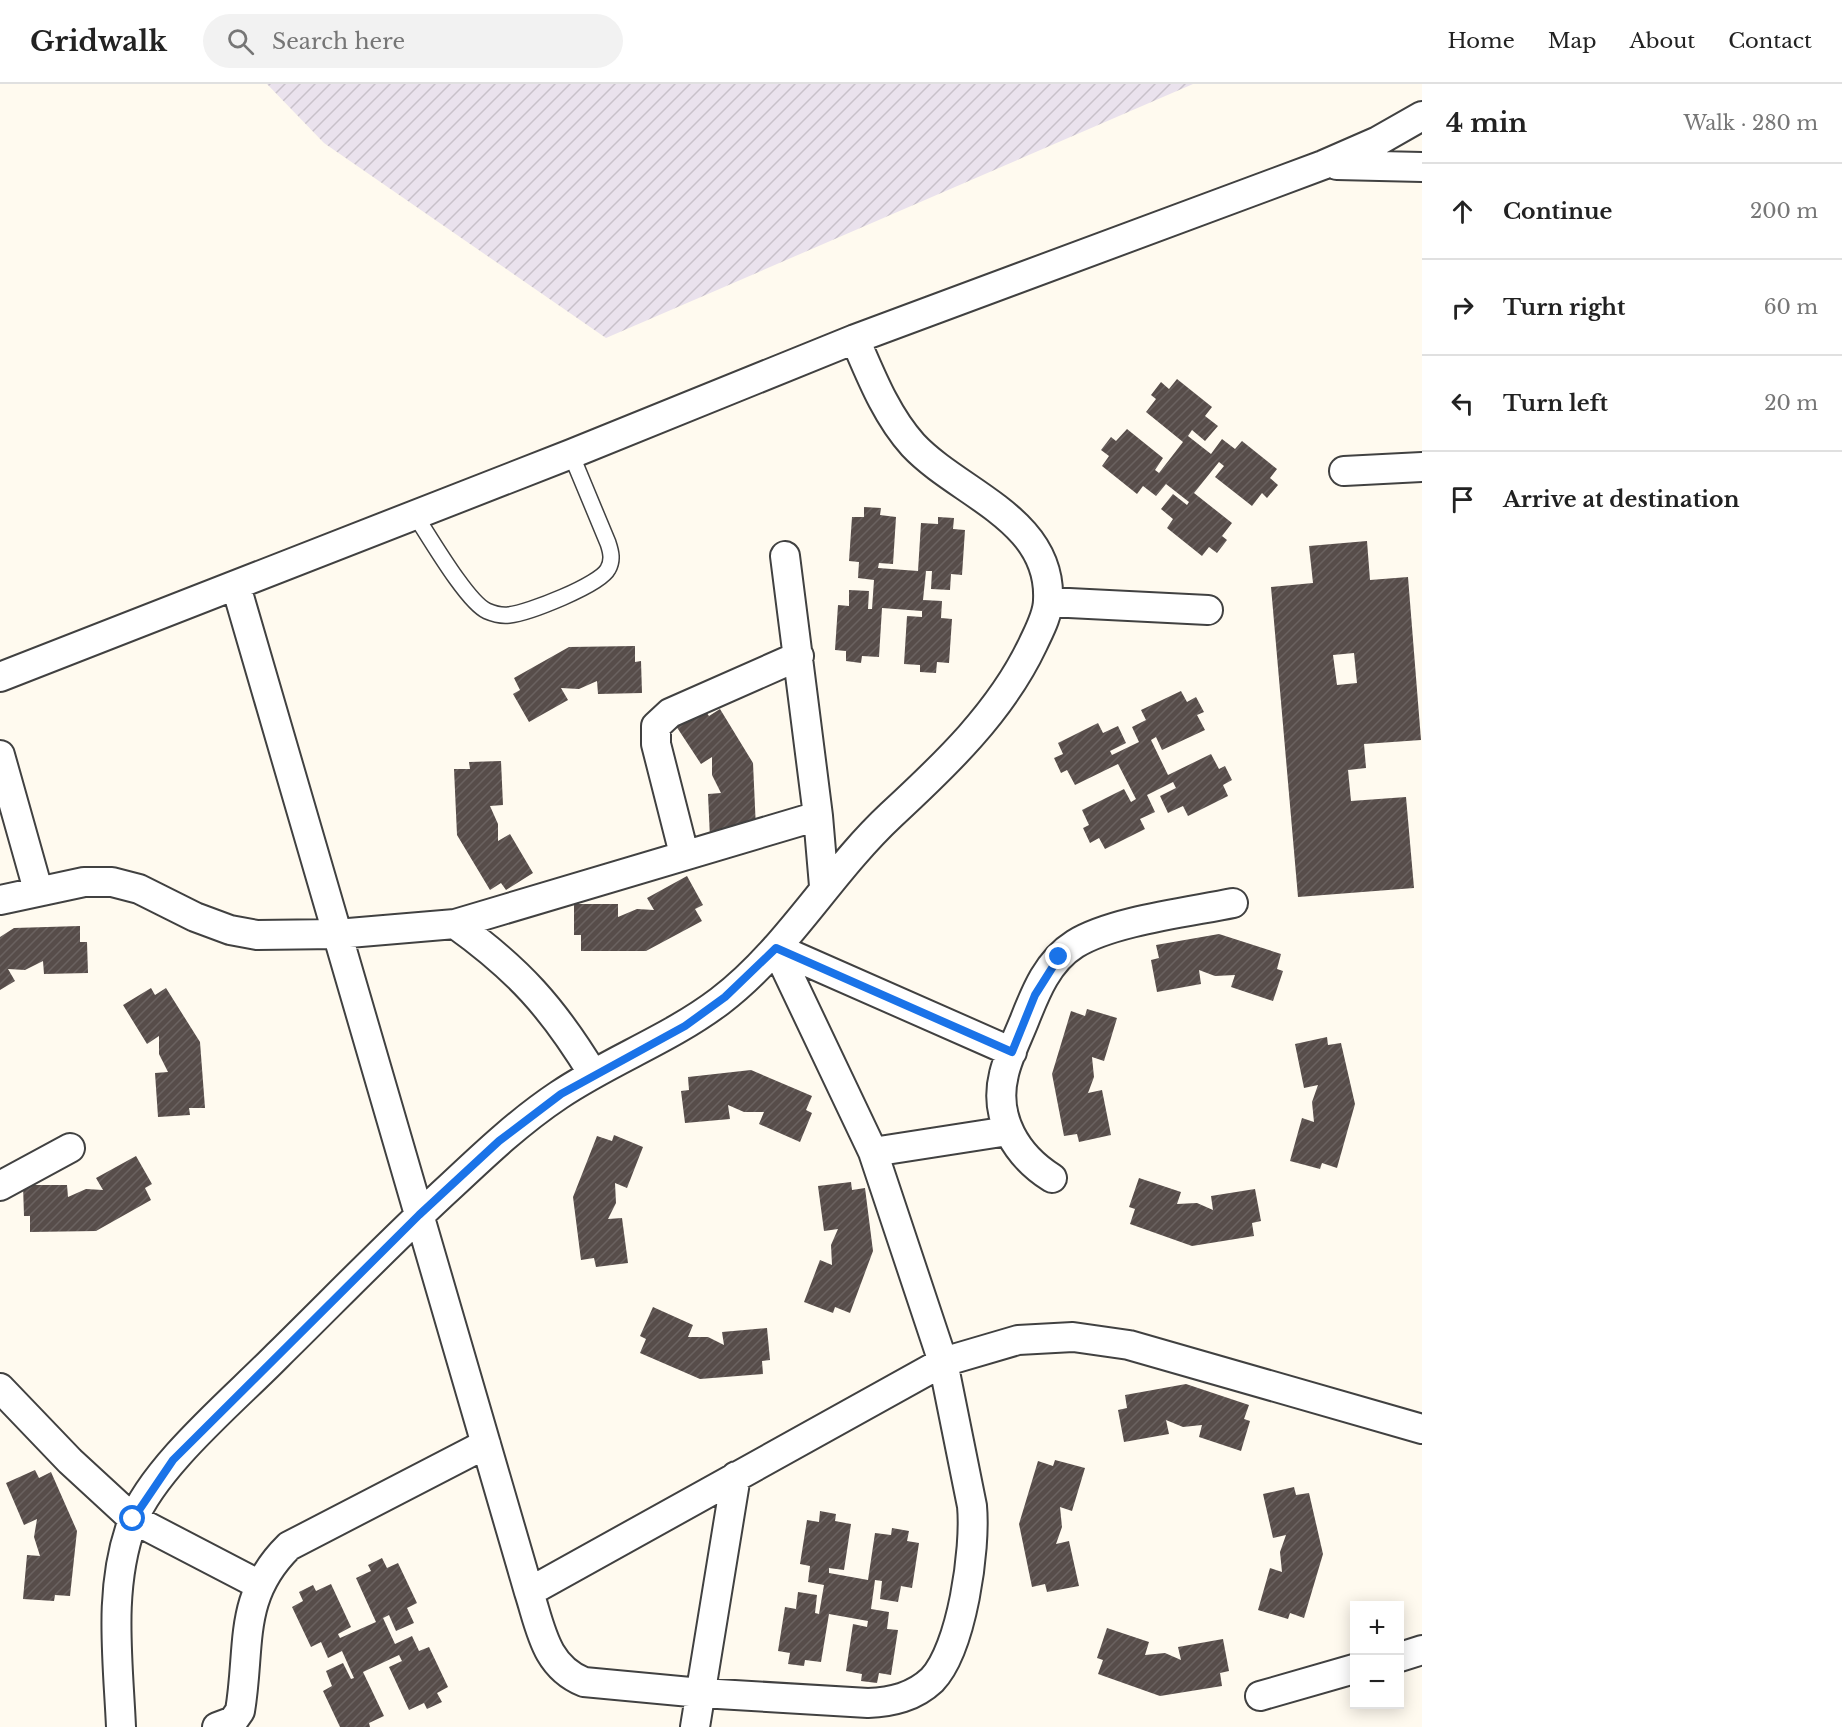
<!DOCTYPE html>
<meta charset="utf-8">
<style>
:root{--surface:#fff;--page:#f2f2f2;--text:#222;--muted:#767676;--line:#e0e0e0}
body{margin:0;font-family:"Libre Baskerville",serif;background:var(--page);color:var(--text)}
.controls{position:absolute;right:18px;bottom:18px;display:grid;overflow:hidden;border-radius:0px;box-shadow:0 3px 15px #0003}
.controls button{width:54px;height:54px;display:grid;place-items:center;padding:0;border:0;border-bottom:2px solid var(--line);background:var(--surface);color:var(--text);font:30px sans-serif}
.stop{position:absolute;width:18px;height:18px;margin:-14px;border:4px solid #1a73e8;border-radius:50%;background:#fff}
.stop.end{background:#1a73e8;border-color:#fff;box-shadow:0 2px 6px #0008}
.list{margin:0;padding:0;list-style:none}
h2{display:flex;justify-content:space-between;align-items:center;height:78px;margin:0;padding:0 24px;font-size:26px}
h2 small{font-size:20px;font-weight:400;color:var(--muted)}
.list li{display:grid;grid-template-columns:39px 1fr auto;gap:18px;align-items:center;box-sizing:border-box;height:96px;padding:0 24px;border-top:2px solid var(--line)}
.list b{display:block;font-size:22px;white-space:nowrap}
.list em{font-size:20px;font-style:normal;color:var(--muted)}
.icon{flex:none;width:33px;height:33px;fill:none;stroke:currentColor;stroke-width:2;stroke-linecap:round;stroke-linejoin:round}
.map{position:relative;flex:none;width:1422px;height:1643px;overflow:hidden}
header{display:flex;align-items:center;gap:36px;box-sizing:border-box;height:84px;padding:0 30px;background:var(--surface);border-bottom:2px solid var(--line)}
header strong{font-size:28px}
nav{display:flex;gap:33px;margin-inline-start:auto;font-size:21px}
.search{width:420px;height:54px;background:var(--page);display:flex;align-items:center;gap:15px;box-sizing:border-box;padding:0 21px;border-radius:33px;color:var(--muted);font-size:22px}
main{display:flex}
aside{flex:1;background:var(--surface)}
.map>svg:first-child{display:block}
.industrial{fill:url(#industrial-furrows)}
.building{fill:url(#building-hatch);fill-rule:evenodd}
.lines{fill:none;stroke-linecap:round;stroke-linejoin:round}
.lane-casing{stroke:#414141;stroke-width:18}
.street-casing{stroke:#414141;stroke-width:32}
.lane{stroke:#fff;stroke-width:15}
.street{stroke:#fff;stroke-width:28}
.route{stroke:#1a73e8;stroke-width:8}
</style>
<header>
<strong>Gridwalk</strong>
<div class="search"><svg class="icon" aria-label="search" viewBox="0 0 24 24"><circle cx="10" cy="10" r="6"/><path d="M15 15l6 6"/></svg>Search here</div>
<nav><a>Home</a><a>Map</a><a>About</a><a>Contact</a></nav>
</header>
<main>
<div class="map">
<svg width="1422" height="1643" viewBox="0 0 1422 1643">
<defs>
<pattern id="industrial-furrows" width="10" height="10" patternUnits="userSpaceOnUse" patternTransform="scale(1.5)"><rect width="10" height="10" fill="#eae2ed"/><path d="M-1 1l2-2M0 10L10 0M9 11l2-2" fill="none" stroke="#c8c1ca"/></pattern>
<pattern id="building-hatch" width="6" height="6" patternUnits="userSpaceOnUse" patternTransform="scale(1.5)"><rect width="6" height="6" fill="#574d4a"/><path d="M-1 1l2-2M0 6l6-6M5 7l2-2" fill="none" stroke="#6a6260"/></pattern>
</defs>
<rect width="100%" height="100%" fill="#fffaef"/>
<path class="industrial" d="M 267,0 L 1193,0 L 606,254 L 324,59 Z"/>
<path class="building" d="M 1177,295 L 1212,323 L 1205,332 L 1218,342 L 1205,357 L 1192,346 L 1188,352 L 1211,370 L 1222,355 L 1235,365 L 1242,357 L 1277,385 L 1270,394 L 1278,401 L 1267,414 L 1262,409 L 1252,422 L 1215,393 L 1224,382 L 1219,378 L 1194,409 L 1232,439 L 1222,452 L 1227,456 L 1217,469 L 1209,463 L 1202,472 L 1167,444 L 1173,435 L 1161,425 L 1173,410 L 1187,421 L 1189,418 L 1166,400 L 1156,412 L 1143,402 L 1137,410 L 1102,382 L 1109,372 L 1101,366 L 1111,353 L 1116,357 L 1127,345 L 1163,374 L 1155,386 L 1159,389 L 1183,358 L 1146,328 L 1156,315 L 1151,311 L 1161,298 L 1169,305 Z
M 864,423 L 881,424 L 880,431 L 896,433 L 893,480 L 879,479 L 878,484 L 918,487 L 921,439 L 938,440 L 938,433 L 954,434 L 953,445 L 965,446 L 962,491 L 951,490 L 950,506 L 931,505 L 932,487 L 926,487 L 923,516 L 942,517 L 941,534 L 952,535 L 949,579 L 937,578 L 936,589 L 920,588 L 920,581 L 904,580 L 907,532 L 922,533 L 922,527 L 882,524 L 879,573 L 862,572 L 861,579 L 846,577 L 846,567 L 835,566 L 838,521 L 849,522 L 849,506 L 869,507 L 868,525 L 872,525 L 874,496 L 858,494 L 859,478 L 849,477 L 852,433 L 864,433 Z
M 1367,457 L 1370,496 L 1408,493 L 1421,656 L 1364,660 L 1366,684 L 1348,686 L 1351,717 L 1406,713 L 1414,804 L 1298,813 L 1271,503 L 1313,499 L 1309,462 ZM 1354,569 L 1357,599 L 1337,601 L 1333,571 Z
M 635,562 L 635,578 L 641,577 L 642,609 L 598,610 L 597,597 L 579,605 L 561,604 L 568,616 L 529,638 L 513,610 L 520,606 L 514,594 L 569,563 Z
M 1181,607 L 1187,618 L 1196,613 L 1204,628 L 1197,631 L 1205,646 L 1162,666 L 1156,653 L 1151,656 L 1168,691 L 1211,670 L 1219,685 L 1225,682 L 1232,696 L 1223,701 L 1228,712 L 1188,732 L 1183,722 L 1168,729 L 1160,712 L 1176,704 L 1173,698 L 1147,711 L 1155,728 L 1140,735 L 1145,745 L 1105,765 L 1099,754 L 1090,759 L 1083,744 L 1089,741 L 1082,726 L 1124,705 L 1131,718 L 1136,715 L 1118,680 L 1075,701 L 1067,686 L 1061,689 L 1054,674 L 1063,670 L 1058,659 L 1098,639 L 1103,649 L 1118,642 L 1126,659 L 1110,667 L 1112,671 L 1139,658 L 1132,643 L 1146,636 L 1141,626 Z
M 704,625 L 709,632 L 720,625 L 753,679 L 756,745 L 710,754 L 708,710 L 721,709 L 712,691 L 712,673 L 701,680 L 676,642 Z
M 501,677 L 503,721 L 490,722 L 498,740 L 498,757 L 510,750 L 533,789 L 506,806 L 501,799 L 490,806 L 457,751 L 454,685 L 470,685 L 469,678 Z
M 687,792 L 703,821 L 695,825 L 702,837 L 646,867 L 581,867 L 581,851 L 574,851 L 574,820 L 618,820 L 618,833 L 637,825 L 654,826 L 647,814 Z
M 80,842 L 80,858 L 87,858 L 88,889 L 44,890 L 43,877 L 25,886 L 8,885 L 15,897 L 0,906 L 0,853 L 14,844 Z
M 1219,850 L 1281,870 L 1277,885 L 1283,887 L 1273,917 L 1231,903 L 1235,891 L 1215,892 L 1199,886 L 1201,900 L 1157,908 L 1151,876 L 1159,874 L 1156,861 Z
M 151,904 L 155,911 L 166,904 L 200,958 L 205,1024 L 189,1024 L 190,1031 L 158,1033 L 155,989 L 168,988 L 159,970 L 159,952 L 147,960 L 123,921 Z
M 1087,925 L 1117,934 L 1104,977 L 1092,973 L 1094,993 L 1088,1009 L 1102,1006 L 1111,1051 L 1079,1058 L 1077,1050 L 1064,1052 L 1052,990 L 1071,927 L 1085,932 Z
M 1327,953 L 1328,961 L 1341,959 L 1355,1020 L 1337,1084 L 1322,1079 L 1320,1085 L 1290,1077 L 1302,1034 L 1314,1038 L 1312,1018 L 1318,1001 L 1304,1004 L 1295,960 Z
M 751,986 L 812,1012 L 806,1026 L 812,1029 L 800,1058 L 759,1040 L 764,1028 L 744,1028 L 728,1021 L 730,1035 L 685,1039 L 681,1007 L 689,1006 L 688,993 Z
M 614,1051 L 643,1063 L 627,1104 L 615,1099 L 616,1119 L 608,1135 L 622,1134 L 628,1179 L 596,1183 L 594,1174 L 581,1176 L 573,1113 L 597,1052 L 612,1057 Z
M 136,1072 L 152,1100 L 145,1104 L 151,1116 L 96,1147 L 30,1148 L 30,1132 L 24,1132 L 23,1101 L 67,1101 L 68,1113 L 86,1105 L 103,1106 L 96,1094 Z
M 1139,1094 L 1181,1108 L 1177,1120 L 1197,1119 L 1213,1126 L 1211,1112 L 1255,1105 L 1261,1137 L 1252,1139 L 1254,1152 L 1192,1162 L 1130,1140 L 1135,1125 L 1129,1123 Z
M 851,1098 L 852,1106 L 865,1104 L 873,1167 L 850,1229 L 835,1223 L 833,1229 L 804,1218 L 820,1176 L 832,1181 L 831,1161 L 838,1145 L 824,1147 L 818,1102 Z
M 653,1223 L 693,1241 L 688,1253 L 708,1253 L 724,1261 L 722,1248 L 767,1244 L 770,1276 L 762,1277 L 763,1290 L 700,1295 L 640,1269 L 646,1255 L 640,1252 Z
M 1186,1300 L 1249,1321 L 1244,1335 L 1250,1337 L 1241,1367 L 1199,1353 L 1202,1341 L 1183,1343 L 1166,1336 L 1169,1350 L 1124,1358 L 1118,1326 L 1127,1324 L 1125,1311 Z
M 1055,1376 L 1085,1384 L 1072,1427 L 1060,1423 L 1062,1443 L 1056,1460 L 1069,1457 L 1079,1502 L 1047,1508 L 1045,1500 L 1032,1503 L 1019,1440 L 1038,1377 L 1053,1382 Z
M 35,1386 L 39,1394 L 51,1388 L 77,1447 L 70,1512 L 55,1511 L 54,1517 L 23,1515 L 27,1471 L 40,1472 L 34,1453 L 37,1435 L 24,1441 L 6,1399 Z
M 1294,1403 L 1296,1411 L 1309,1409 L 1323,1470 L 1304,1534 L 1290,1529 L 1288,1535 L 1258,1526 L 1270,1484 L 1282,1488 L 1280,1468 L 1286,1451 L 1273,1454 L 1263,1410 Z
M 820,1427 L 836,1430 L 835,1437 L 851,1440 L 844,1486 L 829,1484 L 829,1489 L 868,1496 L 875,1449 L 891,1451 L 892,1444 L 909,1447 L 907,1457 L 919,1459 L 912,1504 L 901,1502 L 898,1518 L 880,1515 L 882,1497 L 875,1496 L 871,1525 L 889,1528 L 887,1545 L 898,1546 L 891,1591 L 879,1589 L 877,1599 L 861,1597 L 862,1590 L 846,1587 L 853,1540 L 867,1543 L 868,1537 L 829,1530 L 821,1578 L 805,1576 L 804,1582 L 788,1580 L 790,1569 L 778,1567 L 785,1523 L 796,1525 L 798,1508 L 817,1511 L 815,1529 L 819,1530 L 824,1501 L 808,1498 L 810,1482 L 800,1480 L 807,1436 L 819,1438 Z
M 382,1474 L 387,1484 L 398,1479 L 417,1519 L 407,1524 L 414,1539 L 396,1547 L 389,1531 L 383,1534 L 395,1560 L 412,1552 L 419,1567 L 429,1563 L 448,1603 L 437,1609 L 442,1618 L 427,1625 L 424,1619 L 409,1626 L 389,1583 L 402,1577 L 399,1571 L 363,1588 L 384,1632 L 369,1639 L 370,1643 L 340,1643 L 323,1607 L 332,1602 L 326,1587 L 343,1579 L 351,1595 L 354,1594 L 342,1567 L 328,1574 L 321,1558 L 311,1563 L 292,1523 L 303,1517 L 299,1508 L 313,1501 L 316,1507 L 331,1500 L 351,1543 L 338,1550 L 340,1554 L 376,1538 L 356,1494 L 371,1487 L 368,1481 Z
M 1107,1544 L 1149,1558 L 1145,1571 L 1165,1569 L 1181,1576 L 1178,1563 L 1223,1555 L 1229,1587 L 1220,1589 L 1222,1602 L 1160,1612 L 1098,1590 L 1103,1576 L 1097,1574 Z"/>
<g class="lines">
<defs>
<path id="lane" d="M 415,431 C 429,452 467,518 487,527 C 494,530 501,532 509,531 C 528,529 600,501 608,485 C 613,476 611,468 608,459 L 571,370"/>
<path id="street" d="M 1337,81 L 1422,83
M 1344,387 L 1422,383
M 785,472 L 818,732 L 824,802
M 236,502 L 529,1508 C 541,1545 545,1582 584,1598 L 701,1609 L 868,1619 C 892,1618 914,1613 932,1596 C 962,1565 976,1465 972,1422 L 943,1278 L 873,1068 L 776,864
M 1049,518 L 1208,526
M 0,593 L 571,370 L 855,255 L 1323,81 L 1378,57 L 1422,32
M 0,671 L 38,806
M 684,770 L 656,660 L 656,642 L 670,629 L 799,572
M 0,816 L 84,798 L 112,798 L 139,805 L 195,833 L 230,846 L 257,851 L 337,850 L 455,840 L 818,732
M 455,840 C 518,885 553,924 593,990
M 776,864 L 1012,968
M 873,1068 L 1008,1047
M 1052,1094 C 1017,1072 993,1034 1004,990 C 1008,972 1018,953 1025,935 C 1036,907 1048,877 1075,860 C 1112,837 1189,828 1233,819
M 0,1102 L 70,1064
M 0,1304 L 70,1377 L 133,1435 L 258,1500
M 529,1508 L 943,1278 L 1018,1256 L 1073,1253 L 1129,1261 L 1422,1345
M 1400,1573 L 1422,1566
M 1260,1612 L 1354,1585
M 121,1643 C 118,1575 108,1505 132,1439 C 153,1383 235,1315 278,1271 C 336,1214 392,1156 452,1101 C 486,1069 520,1037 559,1011 C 611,976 670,955 720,917 C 787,866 829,789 891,731 C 945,681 1001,628 1033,560 C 1039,547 1048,531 1048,516 C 1052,435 959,410 913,361 C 886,331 871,292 855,255
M 217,1643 L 233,1637 L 240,1627 C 251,1562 237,1513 289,1462 L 486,1360
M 695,1643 L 736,1392"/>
</defs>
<use href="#lane" class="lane-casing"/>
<use href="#street" class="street-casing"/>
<use href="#lane" class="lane"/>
<use href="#street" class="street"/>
</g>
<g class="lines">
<path class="route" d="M 133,1435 L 173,1376 L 419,1131 L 499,1057 L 561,1010 L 685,942 L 725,913 L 776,864 L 1012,968 L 1035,911 L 1059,873"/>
</g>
</svg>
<div class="controls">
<button>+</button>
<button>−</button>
</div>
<div class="stop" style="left:133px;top:1435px"></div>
<div class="stop end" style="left:1059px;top:873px"></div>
</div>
<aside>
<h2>4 min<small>Walk · 280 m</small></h2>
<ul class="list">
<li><svg class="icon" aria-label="ahead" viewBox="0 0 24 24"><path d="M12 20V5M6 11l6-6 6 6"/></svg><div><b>Continue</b></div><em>200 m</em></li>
<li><svg class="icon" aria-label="right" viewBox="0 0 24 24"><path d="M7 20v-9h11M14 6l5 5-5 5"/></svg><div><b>Turn right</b></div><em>60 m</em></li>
<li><svg class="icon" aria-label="left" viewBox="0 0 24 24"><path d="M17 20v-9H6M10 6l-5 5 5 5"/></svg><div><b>Turn left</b></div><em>20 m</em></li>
<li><svg class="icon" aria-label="arrive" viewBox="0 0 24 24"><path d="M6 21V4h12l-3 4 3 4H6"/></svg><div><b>Arrive at destination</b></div></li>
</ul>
</aside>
</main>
